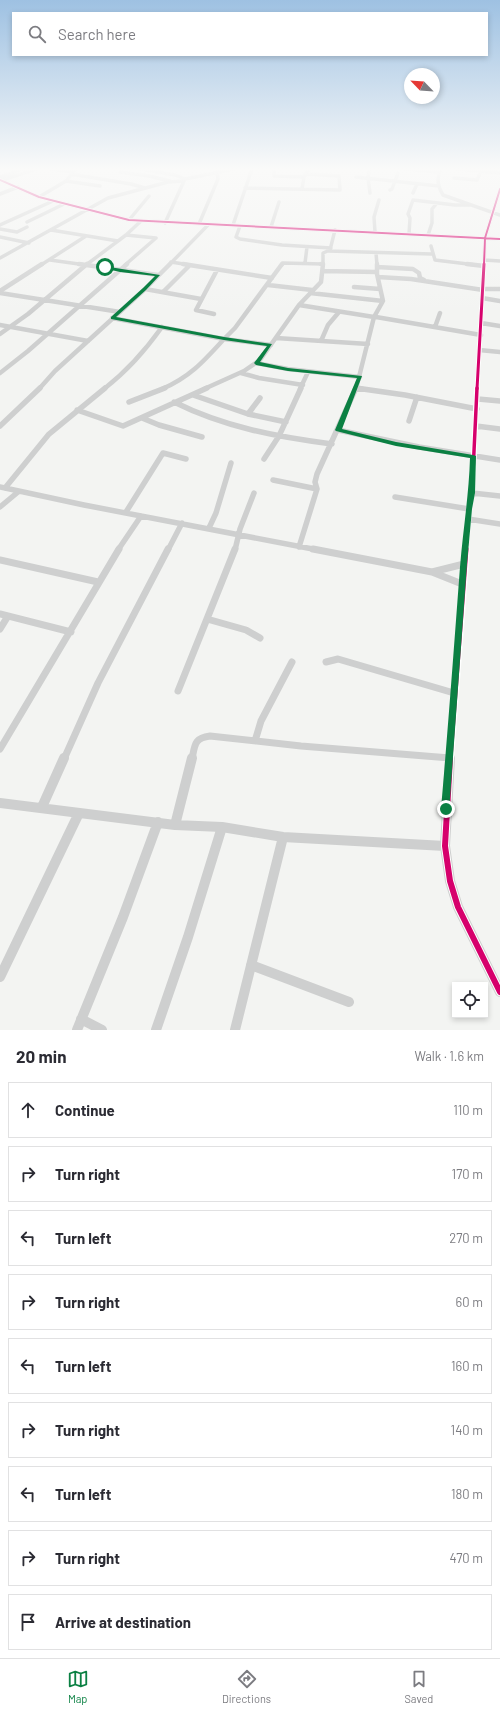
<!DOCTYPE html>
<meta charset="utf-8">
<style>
:root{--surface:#fff;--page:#f2f2f3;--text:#2b2b33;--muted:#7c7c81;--line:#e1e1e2;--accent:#0b8043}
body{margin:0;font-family:Barlow,sans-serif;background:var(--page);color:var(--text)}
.controls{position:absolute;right:12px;bottom:12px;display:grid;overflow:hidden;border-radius:0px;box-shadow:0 2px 6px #0003}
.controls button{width:36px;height:36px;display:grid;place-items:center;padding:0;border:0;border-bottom:1px solid var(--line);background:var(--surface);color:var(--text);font:20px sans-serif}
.compass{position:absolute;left:404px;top:68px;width:36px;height:36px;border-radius:50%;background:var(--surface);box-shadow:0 2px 6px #0003;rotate:295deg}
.stop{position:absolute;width:12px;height:12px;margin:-9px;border:3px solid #0b8043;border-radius:50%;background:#fff}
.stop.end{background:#0b8043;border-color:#fff;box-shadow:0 1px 4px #0008}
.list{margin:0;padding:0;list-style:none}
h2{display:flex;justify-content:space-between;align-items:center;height:52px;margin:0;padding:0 16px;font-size:17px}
h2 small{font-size:13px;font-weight:400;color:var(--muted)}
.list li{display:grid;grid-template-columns:26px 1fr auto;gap:12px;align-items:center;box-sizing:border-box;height:56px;margin:0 8px 8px;padding:0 8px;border:1px solid var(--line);border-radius:0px}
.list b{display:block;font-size:15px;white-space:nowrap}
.list em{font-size:13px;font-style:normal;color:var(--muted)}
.icon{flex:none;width:22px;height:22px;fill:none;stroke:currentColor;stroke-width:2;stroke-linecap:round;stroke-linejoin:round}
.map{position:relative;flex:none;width:500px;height:1030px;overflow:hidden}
.search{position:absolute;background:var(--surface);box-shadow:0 2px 6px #0003;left:12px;right:12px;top:12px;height:44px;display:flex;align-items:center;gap:10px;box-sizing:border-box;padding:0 14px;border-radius:0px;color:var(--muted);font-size:15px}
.sheet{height:628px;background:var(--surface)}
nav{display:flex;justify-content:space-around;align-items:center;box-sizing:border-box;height:56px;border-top:1px solid var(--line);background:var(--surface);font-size:11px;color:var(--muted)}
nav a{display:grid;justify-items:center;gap:2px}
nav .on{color:var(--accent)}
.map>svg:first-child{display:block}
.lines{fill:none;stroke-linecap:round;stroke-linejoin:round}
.minor-far4{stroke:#cecfcf;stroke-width:3.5}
.minor-far3{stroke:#cecfcf;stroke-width:4.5}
.minor-far2{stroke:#cecfcf;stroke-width:5.5}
.minor-far1{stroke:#cecfcf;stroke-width:7}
.minor{stroke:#cecfcf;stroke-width:10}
.cycleway-far4-casing{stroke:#fff;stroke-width:3.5}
.cycleway-far3-casing{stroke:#fff;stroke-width:5}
.cycleway-far2-casing{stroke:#fff;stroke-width:6}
.cycleway-far1-casing{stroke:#fff;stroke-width:8}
.cycleway-casing{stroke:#fff;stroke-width:8}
.cycleway-far4{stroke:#d6006c;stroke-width:2}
.cycleway-far3{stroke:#d6006c;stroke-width:3}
.cycleway-far2{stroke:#d6006c;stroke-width:3.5}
.cycleway-far1{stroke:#d6006c;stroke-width:5}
.cycleway{stroke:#d6006c;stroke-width:6}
.route{fill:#0b8043}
</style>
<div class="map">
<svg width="500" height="1030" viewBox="0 0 500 1030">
<rect width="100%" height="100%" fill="#f3f4f2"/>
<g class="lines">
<path class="minor-far4" d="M 51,169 L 73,172
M 141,169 L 175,175 L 185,179
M 274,169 L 274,176 L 304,177
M 404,169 L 438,172
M 441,169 C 436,178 438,187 443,195 L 500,215
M 457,169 L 500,173
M 369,171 L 368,178 L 370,193
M 120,172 L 149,176 L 170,181
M 71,174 L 131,184 L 145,188
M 0,177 L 22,169
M 356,177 L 439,186
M 454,178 L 477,180 L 481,171
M 0,180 L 39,197 L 129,220 L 500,239
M 2,180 L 36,169
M 66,181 L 100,186
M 245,188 L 340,190 L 339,176 L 305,174
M 302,189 L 304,177 L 309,169
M 390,190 L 392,189 L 398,173
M 413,193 L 417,184
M 0,194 L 18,187
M 39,197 L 66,181 L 76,169
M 129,220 L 149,196
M 27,222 L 64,204
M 165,223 L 184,181
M 199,224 L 218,179 L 217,173
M 0,225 L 53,201
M 233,225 L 252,169
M 240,226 L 236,237 L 240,239 L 282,245 L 331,248
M 271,227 L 279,202
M 0,229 L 17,232 L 27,227
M 51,230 L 118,241
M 375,232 L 374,217 L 379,200
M 409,234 L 410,218 L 408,214 L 413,200 L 455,205 L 469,205
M 126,235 L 156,238
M 428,235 L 432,223 L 432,209 L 437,203
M 0,237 L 29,243
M 431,246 L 435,260 L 476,265
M 328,251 L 432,254
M 376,253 L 377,265
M 0,258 L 108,198 L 168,182 L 184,181 L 185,179 L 234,169
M 50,260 L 86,265
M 484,260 L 500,261
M 171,262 L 190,265
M 305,263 L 307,247
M 41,265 L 86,236
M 86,265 L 126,235 L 141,221
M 125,265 L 156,238
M 169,265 L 209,224
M 282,265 L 283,263 L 323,264
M 323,265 L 323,253 L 330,250 L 335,230
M 484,265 L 485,238 L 500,189"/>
<path class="minor-far3" d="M 79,264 L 158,275
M 183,264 L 272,278
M 321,264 L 323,264
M 467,264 L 484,266
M 377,267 L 413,269 L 419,273 L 420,278 L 424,280
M 323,271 L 377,272
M 378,277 L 411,279 L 483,290
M 268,285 L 312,290
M 354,287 L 380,289
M 145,289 L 201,299
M 483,289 L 500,289
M 0,291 L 42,264
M 163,292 L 189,266
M 0,293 L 120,312
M 310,293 L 383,301
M 482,298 L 500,301
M 299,305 L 374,317
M 214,314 L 196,310 L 217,270
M 376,317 L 481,335
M 112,318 L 224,339 L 271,345
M 481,323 L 500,326
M 0,325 L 88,341
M 435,327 L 440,313
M 0,334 L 28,314 L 87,264
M 276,338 L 368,344
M 224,339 L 235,328 L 282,264
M 321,341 L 328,325 L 339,312
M 479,350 L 500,352
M 256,363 L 288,369 L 360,377
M 0,373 L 28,351 L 127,264
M 241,373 L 259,378 L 303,385
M 356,388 L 363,389
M 39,389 L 55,371 L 145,289 L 170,264
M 104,389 C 128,370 144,352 162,327
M 162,389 C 190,377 204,361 224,339
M 204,389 L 244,371 L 260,360 L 299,305 L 321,282 L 323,264
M 300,389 L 308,372
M 356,389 L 374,317 L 383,301 L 377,274 L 377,264
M 477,389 L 484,264"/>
<path class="minor-far2" d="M 356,388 L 405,395 L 477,409
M 193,395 L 248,414 L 286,422
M 478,399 L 500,401
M 129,402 L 165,388
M 174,402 C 224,427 277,437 332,444
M 77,410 L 123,426 L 207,388
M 248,414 L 260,398
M 142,418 L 159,425 L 202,437
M 409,421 L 417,397
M 0,426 L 40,388
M 476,426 L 500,429
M 338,430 L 419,447 L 500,460
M 264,459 L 279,436 L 301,388
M 273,480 L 317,489
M 0,487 L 84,505 L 318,550
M 5,488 L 49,434 L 105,388
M 472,493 L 500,496
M 395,497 L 469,509
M 0,507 L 18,492
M 126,512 L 163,453 L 186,459
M 468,519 L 500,524
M 209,528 L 216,513 L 231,463
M 299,547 L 317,489 L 315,482 L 317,474 L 356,388
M 118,550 L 141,516
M 168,550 L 182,523
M 235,550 L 240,529 L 254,493
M 466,550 L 469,509 L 472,493 L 477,388"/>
<path class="minor-far1" d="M 313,549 L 432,572 L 462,584
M 0,560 L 98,582
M 432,572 L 464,564
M 0,614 L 71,632
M 207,619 L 246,630 L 260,638
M 0,629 L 8,616
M 326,662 L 338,659 L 454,693
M 178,691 L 235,549
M 255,741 L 261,721 L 292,662
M 0,749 L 119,549
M 64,759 L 98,683 L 168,549
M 192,759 C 195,745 194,738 210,736 L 301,746 L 450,758
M 450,759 L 466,549"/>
<path class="minor" d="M 450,758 L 445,846 L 450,881 L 458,907 L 500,992
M 0,803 L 175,825 L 222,827 L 283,837 L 445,846
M 42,807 L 64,758
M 175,825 L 192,758
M 251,965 L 349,1002
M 0,977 L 79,813
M 81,1019 L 102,1030
M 77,1030 L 123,917 L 158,822
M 156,1030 L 188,937 L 222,827
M 235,1030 L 283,837"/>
<defs>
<path id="cycleway-far4" d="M 0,180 L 39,197 L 129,220 L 500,239
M 484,265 L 485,238 L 500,189"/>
<path id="cycleway-far3" d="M 477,389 L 484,264"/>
<path id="cycleway-far2" d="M 466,550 L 469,509 L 472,493 L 477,388"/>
<path id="cycleway-far1" d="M 450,759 L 466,549"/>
<path id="cycleway" d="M 450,758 L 445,846 L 450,881 L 458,907 L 500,992"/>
</defs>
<use href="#cycleway-far4" class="cycleway-far4-casing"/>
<use href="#cycleway-far3" class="cycleway-far3-casing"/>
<use href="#cycleway-far2" class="cycleway-far2-casing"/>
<use href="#cycleway-far1" class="cycleway-far1-casing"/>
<use href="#cycleway" class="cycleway-casing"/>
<use href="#cycleway-far4" class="cycleway-far4"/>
<use href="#cycleway-far3" class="cycleway-far3"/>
<use href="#cycleway-far2" class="cycleway-far2"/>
<use href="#cycleway-far1" class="cycleway-far1"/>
<use href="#cycleway" class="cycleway"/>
</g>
<linearGradient id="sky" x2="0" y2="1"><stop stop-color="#9ec1e2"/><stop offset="0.54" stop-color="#fafaf9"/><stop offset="1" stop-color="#fafaf9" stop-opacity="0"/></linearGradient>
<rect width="500" height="313" fill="url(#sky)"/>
<path class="route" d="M 103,266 L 160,275 L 146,290 L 116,317 L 224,337 L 272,344 L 260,362 L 288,368 L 362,376 L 342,429 L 396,442 L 473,455 L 476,456 L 475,493 L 472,509 L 467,564 L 449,812 L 446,814 L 443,812 L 441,809 C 448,728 454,647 460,567 C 463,530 469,494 470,458 L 396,446 L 336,431 L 335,430 L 357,378 L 288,371 L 256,365 L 254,363 L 267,346 L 224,340 L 111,319 L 111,317 L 143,288 L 155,276 L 120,272 L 103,268 Z"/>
</svg>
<div class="controls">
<button><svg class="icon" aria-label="locate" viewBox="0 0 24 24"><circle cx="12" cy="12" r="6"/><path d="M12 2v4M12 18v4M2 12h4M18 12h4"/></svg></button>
</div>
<svg class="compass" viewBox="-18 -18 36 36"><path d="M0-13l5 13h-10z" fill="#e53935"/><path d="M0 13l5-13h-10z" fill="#7c7c81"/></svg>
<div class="stop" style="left:105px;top:267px"></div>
<div class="stop end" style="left:446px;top:809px"></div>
<div class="search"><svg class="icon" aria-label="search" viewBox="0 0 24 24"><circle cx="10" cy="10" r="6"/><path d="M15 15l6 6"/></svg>Search here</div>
</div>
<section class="sheet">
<h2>20 min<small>Walk · 1.6 km</small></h2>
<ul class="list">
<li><svg class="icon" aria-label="ahead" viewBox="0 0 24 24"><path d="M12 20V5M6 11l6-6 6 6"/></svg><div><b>Continue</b></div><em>110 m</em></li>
<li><svg class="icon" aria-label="right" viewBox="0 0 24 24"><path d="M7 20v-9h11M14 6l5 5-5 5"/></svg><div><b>Turn right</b></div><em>170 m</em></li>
<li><svg class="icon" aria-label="left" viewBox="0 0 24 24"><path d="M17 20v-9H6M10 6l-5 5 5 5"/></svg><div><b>Turn left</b></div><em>270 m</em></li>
<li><svg class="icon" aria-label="right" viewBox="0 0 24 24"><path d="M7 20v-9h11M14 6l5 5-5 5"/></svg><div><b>Turn right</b></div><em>60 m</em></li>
<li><svg class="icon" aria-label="left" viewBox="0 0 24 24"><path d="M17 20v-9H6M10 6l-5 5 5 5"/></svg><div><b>Turn left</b></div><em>160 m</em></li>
<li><svg class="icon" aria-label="right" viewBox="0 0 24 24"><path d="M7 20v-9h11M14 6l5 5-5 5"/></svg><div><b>Turn right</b></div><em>140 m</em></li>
<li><svg class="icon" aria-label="left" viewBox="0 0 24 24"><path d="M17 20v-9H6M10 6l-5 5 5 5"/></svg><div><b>Turn left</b></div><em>180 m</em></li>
<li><svg class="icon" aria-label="right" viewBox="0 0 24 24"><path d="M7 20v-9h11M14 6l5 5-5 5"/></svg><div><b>Turn right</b></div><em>470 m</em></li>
<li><svg class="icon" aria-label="arrive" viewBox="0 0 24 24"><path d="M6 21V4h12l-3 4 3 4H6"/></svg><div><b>Arrive at destination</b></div></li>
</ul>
</section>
<nav>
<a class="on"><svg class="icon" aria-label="map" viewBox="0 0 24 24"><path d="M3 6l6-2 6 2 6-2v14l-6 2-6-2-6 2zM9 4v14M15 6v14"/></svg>Map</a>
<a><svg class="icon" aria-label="directions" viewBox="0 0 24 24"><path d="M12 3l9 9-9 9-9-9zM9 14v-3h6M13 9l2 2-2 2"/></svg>Directions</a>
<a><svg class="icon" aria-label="saved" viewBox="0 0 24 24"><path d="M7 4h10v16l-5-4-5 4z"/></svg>Saved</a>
</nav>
